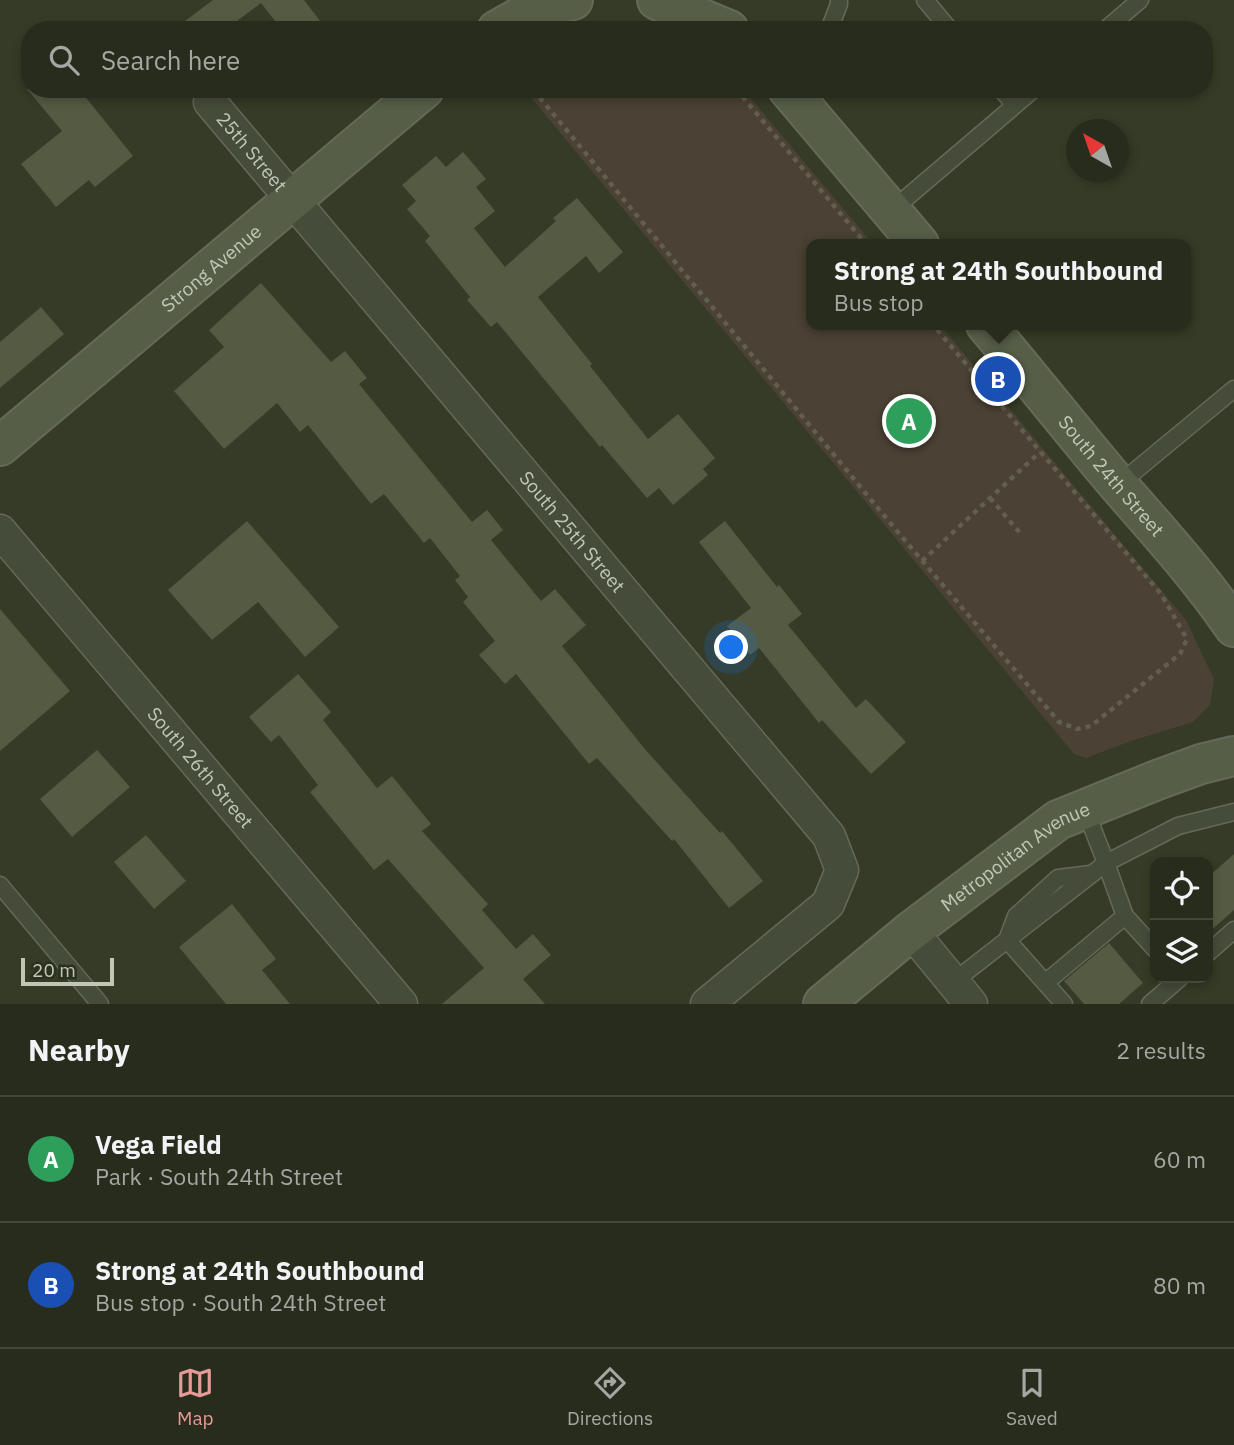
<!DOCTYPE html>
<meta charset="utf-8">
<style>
:root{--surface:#282c1c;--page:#343829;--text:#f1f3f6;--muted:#a5a7a3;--line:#44483b;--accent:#e69b98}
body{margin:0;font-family:"IBM Plex Sans",sans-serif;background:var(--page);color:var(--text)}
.controls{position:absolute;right:21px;bottom:21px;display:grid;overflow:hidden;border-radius:14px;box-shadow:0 4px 10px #0003}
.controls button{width:63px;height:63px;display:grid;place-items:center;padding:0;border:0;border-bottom:2px solid var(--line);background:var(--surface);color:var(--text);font:35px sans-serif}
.compass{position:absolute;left:1066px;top:119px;width:63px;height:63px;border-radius:50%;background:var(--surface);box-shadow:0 4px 10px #0003;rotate:320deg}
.scale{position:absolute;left:21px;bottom:18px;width:93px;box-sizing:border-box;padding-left:7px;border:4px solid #c1c7b5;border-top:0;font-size:19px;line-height:24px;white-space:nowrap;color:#c1c7b5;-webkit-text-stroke:5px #2b311f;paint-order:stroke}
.you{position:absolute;left:732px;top:648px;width:24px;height:24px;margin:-18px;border:5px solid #fff;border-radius:50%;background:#1a73e8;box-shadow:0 0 0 10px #1a73e833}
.badge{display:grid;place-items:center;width:46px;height:46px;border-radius:50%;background:var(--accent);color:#fff;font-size:23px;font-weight:700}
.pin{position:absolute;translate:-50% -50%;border:4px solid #fff;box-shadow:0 2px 7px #0006}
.popup{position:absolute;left:806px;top:239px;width:385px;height:91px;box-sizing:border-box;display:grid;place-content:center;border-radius:14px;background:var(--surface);filter:drop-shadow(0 2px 5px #0005);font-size:23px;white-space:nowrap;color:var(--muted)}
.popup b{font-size:26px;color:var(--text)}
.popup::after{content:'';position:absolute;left:50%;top:100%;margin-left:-14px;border:14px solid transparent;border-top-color:var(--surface)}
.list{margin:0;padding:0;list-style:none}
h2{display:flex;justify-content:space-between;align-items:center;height:91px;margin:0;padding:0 28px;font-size:30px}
h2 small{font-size:23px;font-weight:400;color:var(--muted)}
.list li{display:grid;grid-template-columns:46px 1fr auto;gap:21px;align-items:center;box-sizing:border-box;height:126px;padding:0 28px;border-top:2px solid var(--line)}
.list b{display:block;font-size:26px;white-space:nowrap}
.list p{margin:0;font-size:23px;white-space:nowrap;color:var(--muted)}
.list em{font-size:23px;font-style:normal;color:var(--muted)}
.icon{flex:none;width:38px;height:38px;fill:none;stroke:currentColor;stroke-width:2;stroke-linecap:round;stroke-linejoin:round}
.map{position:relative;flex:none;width:1234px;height:1004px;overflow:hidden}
.search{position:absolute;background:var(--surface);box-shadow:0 4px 10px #0003;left:21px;right:21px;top:21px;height:77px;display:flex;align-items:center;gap:18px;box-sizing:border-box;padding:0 24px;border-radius:28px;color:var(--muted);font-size:26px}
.sheet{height:343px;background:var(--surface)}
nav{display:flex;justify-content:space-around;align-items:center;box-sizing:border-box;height:98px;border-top:2px solid var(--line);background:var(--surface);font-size:19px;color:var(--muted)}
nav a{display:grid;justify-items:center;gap:4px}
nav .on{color:var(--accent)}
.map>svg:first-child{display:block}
.green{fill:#4b4134}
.building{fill:#545b42}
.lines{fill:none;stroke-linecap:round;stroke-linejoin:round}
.lane-casing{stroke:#646a58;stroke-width:19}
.street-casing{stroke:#646a58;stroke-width:35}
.secondary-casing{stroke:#646a58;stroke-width:42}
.path{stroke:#625f4f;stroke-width:4.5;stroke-dasharray:5 5;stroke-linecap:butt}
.lane{stroke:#464c3a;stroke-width:16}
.street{stroke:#464c3a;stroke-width:32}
.secondary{stroke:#565e48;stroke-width:38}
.labels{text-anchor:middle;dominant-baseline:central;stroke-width:5;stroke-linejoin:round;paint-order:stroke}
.street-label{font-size:19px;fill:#c1c7b5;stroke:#2b311f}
</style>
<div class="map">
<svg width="1234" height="1004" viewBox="0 0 1234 1004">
<rect width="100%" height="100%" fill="#353b26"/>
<path class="green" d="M 524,89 L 743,89 L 873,244 L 811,244 L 811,325 L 940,325 L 1186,620 L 1214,679 L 1210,705 L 1193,722 L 1131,741 L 1086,758 L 1074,754 Z"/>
<path class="building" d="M 213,0 L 304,0 L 327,30 L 282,30 L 261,3 L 225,30 L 173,30 Z
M 27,89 L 79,89 L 133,156 L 95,187 L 89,180 L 56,207 L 21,164 L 62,131 Z
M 463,152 L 486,179 L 476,187 L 495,211 L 474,228 L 505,267 L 556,221 L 553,218 L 577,198 L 623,252 L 599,273 L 586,256 L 538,297 L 592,364 L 590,366 L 648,439 L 678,414 L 715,458 L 703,469 L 708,475 L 673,505 L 659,488 L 647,498 L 602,445 L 600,447 L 497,322 L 491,327 L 467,300 L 470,297 L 425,241 L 430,236 L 407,209 L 416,201 L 402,185 L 436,156 L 446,167 Z
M 261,283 L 331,362 L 345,351 L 367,378 L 359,384 L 472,522 L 487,510 L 503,530 L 491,540 L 541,601 L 555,589 L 586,625 L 562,646 L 644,748 L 720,833 L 722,831 L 763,881 L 729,908 L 674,839 L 672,841 L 597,758 L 589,764 L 516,674 L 505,684 L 479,655 L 495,641 L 463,602 L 468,597 L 455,580 L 460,576 L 430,538 L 424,543 L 384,494 L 371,504 L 308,425 L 300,432 L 277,403 L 224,449 L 174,391 L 224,347 L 209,330 Z
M 41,307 L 64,334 L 0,388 L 0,342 Z
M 247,521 L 339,627 L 305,657 L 258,602 L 212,640 L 168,590 Z
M 725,521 L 777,587 L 779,585 L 802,614 L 788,625 L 856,708 L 866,699 L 906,742 L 871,774 L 822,720 L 819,723 L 759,648 L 750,655 L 727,626 L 751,608 L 699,542 Z
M 0,609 L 70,691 L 0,751 Z
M 298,674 L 331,712 L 323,720 L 377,788 L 392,776 L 431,824 L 422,831 L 488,904 L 482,910 L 516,949 L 533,934 L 551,955 L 523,979 L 545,1004 L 442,1004 L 484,968 L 388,859 L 374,870 L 310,792 L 318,785 L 279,735 L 271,742 L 249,717 Z
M 97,750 L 130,787 L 72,837 L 40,799 Z
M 146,835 L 186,881 L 154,909 L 114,862 Z
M 1234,854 L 1234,910 L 1208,933 L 1208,877 Z
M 232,904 L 276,959 L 262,970 L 290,1004 L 226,1004 L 179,947 Z
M 1109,943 L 1143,983 L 1119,1004 L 1084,1004 L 1064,981 Z"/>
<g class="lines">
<defs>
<path id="lane" d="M 925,0 L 950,30
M 829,30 L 839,4 L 839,0
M 1105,30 L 1140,0
M 1001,89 L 1015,105
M 891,211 L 1034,89
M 1118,485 L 1234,389
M 0,885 L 100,1004
M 1155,949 L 1125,916 L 1106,863 L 1178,826 L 1234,812
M 1208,953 L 1234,930
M 953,982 L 1106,863 L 1085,809
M 1045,983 L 1125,916
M 1064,1004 L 1007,940 L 1016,916 L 1058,878 L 1091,874
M 1150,1004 L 1180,978"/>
<g id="street">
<path id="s1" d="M 210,102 L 829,836 L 842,870 L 828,904 L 707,1004"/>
<path id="s2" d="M 0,531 L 401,1004"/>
<path d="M 911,931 L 971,1004"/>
</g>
<g id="secondary">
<path d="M 657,0 L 729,30"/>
<path d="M 497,30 L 538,7 L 573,0"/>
<path d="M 788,89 L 919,244"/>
<path id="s3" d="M 986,325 C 1031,378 1074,433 1119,486 C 1159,532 1200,577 1234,627"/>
<path id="s4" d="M 0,446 L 424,89"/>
<path id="s5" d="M 823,1004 L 911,931 L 1058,820 L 1157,780 L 1201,764 L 1234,756"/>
</g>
</defs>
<use href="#lane" class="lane-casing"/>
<use href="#street" class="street-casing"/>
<use href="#secondary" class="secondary-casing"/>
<path class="path" d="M 536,89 L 536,93 L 886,518 L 1059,722 L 1077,729 L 1091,726 L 1180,654 L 1187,639 L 1161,594 L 933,325
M 736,89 L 866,244
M 990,498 L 1021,534
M 922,561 L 1040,452"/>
<use href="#lane" class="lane"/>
<use href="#street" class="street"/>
<use href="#secondary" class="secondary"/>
</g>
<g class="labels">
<g class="street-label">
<text stroke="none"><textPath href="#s1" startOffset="65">25th Street</textPath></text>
<text stroke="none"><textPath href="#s4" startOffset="276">Strong Avenue</textPath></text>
<text stroke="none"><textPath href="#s3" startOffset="196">South 24th Street</textPath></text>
<text stroke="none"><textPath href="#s1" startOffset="562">South 25th Street</textPath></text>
<text stroke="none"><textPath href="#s2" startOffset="310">South 26th Street</textPath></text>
<text stroke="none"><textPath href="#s5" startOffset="243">Metropolitan Avenue</textPath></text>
</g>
</g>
</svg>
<div class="controls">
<button><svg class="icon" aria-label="locate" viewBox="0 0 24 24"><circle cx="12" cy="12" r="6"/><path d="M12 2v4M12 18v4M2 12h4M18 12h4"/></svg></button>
<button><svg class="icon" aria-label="layers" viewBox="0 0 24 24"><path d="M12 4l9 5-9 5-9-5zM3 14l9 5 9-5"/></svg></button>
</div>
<svg class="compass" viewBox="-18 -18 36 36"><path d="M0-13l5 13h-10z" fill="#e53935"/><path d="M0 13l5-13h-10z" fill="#a5a7a3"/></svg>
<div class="scale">20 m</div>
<div class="you"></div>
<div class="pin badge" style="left:909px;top:421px;background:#2e9e5b">A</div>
<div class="pin badge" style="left:998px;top:379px;background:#1a4fb4">B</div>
<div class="popup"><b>Strong at 24th Southbound</b>Bus stop</div>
<div class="search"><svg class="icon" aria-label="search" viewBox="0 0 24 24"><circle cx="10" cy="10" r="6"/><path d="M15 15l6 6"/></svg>Search here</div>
</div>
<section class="sheet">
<h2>Nearby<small>2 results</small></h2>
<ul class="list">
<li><span class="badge" style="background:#2e9e5b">A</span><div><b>Vega Field</b><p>Park · South 24th Street</p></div><em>60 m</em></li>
<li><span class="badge" style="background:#1a4fb4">B</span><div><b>Strong at 24th Southbound</b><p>Bus stop · South 24th Street</p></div><em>80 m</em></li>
</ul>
</section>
<nav>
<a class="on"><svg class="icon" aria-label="map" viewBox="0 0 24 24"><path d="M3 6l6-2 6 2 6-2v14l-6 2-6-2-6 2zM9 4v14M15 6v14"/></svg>Map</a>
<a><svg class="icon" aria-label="directions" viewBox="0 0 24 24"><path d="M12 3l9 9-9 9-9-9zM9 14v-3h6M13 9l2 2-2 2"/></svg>Directions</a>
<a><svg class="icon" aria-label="saved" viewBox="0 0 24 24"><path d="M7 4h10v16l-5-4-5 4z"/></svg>Saved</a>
</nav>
